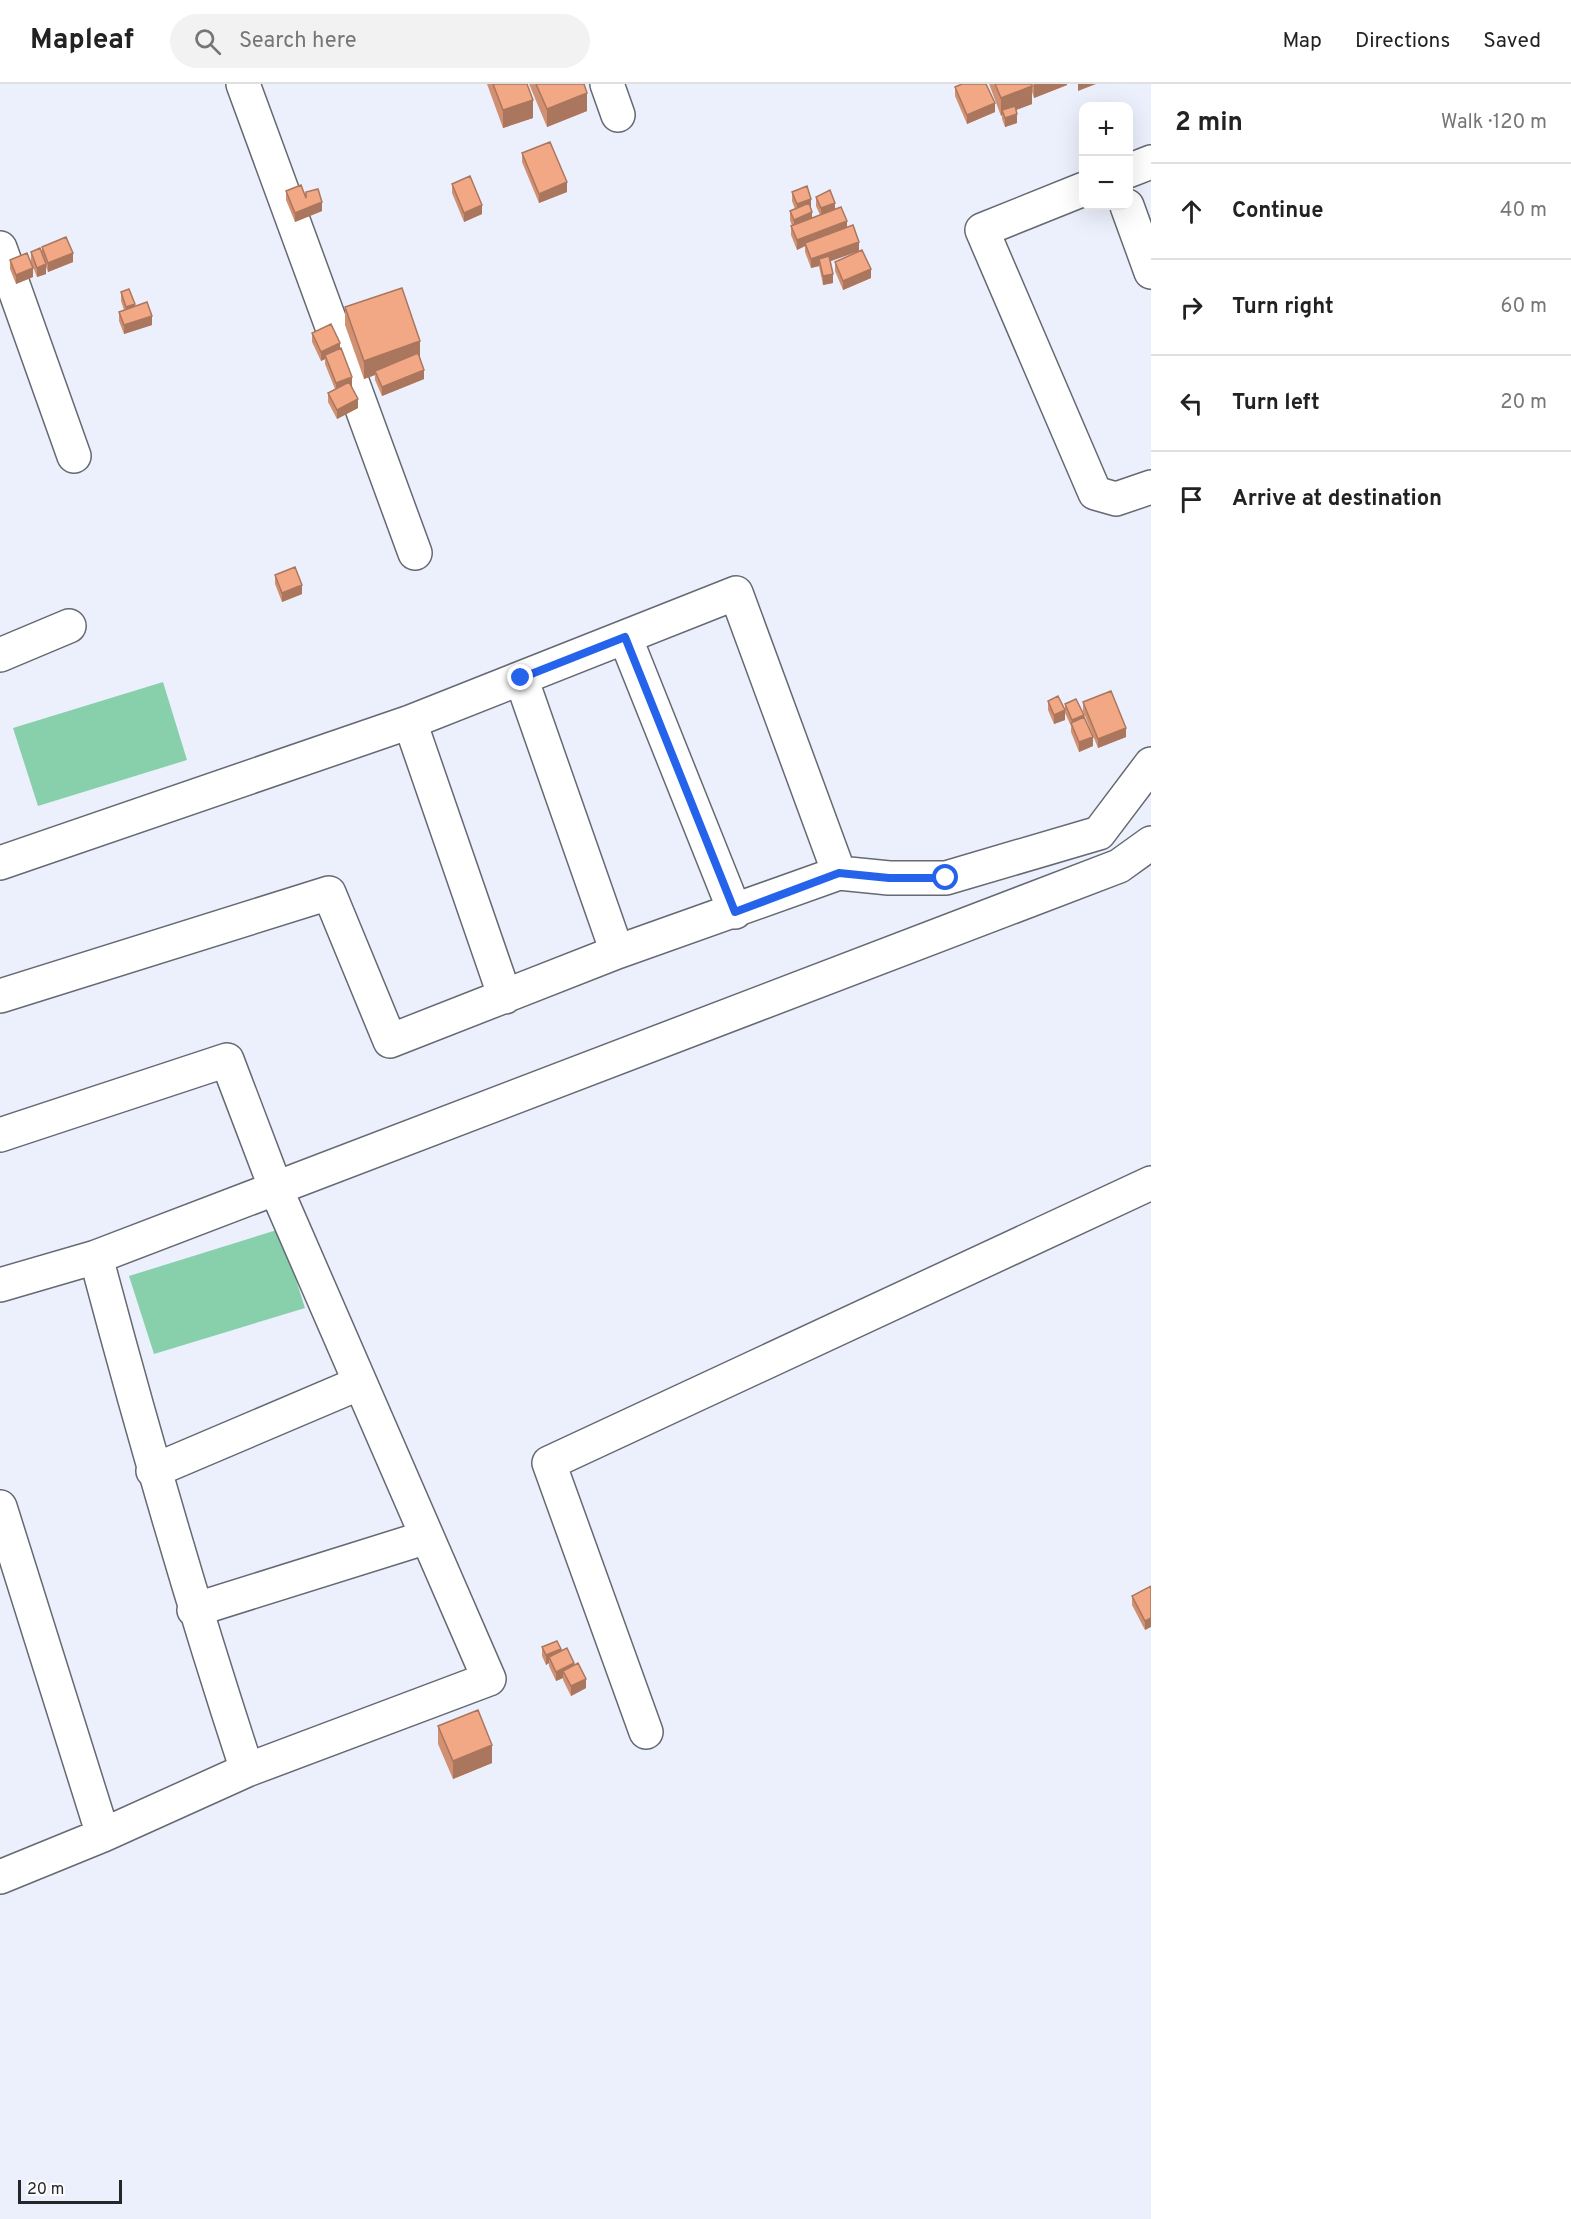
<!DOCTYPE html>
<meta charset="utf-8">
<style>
:root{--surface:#fff;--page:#f2f2f2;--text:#222;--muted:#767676;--line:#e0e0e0}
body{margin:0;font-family:Overpass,sans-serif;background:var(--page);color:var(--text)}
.controls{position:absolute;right:18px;top:18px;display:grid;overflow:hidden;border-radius:12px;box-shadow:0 6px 24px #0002}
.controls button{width:54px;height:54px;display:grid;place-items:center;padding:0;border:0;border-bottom:2px solid var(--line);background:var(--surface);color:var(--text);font:30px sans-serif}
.scale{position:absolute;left:18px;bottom:15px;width:104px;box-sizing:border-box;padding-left:6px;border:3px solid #24262a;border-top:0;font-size:16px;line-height:21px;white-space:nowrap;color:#24262a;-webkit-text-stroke:4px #fdfdfd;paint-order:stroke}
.stop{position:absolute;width:18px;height:18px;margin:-14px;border:4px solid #2563eb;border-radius:50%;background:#fff}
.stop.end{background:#2563eb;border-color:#fff;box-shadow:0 2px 6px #0008}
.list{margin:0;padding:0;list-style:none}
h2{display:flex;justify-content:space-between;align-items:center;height:78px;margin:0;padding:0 24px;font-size:26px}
h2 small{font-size:20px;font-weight:400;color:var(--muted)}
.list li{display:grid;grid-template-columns:39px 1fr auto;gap:18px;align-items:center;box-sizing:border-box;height:96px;padding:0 24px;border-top:2px solid var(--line)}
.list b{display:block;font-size:22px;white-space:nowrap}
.list em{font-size:20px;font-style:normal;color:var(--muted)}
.icon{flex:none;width:33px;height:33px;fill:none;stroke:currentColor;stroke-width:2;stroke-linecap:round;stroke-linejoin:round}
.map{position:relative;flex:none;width:1151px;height:2135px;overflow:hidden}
header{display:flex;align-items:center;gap:36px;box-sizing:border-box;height:84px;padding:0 30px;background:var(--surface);border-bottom:2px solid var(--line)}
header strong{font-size:28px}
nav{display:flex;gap:33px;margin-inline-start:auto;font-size:21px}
.search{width:420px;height:54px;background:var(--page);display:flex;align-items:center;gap:15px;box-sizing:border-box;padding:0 21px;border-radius:33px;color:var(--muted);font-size:22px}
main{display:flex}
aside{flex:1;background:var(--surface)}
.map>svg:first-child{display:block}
.green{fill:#88d0ac}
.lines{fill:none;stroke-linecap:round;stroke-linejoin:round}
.street-casing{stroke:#646972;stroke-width:36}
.street{stroke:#fff;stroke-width:33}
.wall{fill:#d19072}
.shaded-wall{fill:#aa765d}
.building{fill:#f3a885;stroke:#aa765d;stroke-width:1.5}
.route{stroke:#2563eb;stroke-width:8}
</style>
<header>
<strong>Mapleaf</strong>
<div class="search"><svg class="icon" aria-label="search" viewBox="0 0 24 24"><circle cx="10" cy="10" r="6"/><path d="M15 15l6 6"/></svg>Search here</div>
<nav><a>Map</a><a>Directions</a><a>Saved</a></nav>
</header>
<main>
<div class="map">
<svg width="1151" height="2135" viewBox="0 0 1151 2135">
<rect width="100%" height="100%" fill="#ebf0fc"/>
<path class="green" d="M 163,598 L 187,676 L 38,722 L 13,644 Z
M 280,1145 L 305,1224 L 154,1270 L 129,1192 Z"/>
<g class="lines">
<defs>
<path id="street" d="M 243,0 L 415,469
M 607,0 L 618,31
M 1128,87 L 1151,78
M 1084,105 L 982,146 L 1095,409 L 1116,415 L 1151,403
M 1127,122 L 1151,188
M 0,164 L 74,372
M 625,553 L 735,828
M 0,571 L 69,542
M 521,594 L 617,868
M 410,638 L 505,913
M 0,779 L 410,638 L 736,509 L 839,789
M 0,912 L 329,809 L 390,957 L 617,868 L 839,789 L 889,794 L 946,794 L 1099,749 L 1151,680
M 0,1051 L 227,976 L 276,1105 L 489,1595 L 247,1686 L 103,1751 L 0,1793
M 96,1173 C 142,1346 191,1516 247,1686
M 0,1201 L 96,1173 L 1119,782 L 1151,759
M 153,1387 L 360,1299
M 0,1423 L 103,1751
M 194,1526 L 427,1453
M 646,1648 L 549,1379 L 1151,1099"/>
</defs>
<use href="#street" class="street-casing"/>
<use href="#street" class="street"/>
</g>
<path class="wall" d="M 487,0 L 527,0 L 533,34 L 503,44 Z
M 529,0 L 584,0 L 587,27 L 547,43 Z
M 989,0 L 1067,0 L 1067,1 L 1034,14 L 1032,8 L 1032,20 L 1016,26 L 1017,39 L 1005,43 L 1002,35 L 1002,31 L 1001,32 Z
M 955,3 L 995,28 L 967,40 L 955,12 Z
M 522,69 L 567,108 L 539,119 L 522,78 Z
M 452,100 L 482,130 L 464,138 L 452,109 Z
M 286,107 L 306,112 L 322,127 L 295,138 L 286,116 Z
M 792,108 L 811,124 L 812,134 L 820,131 L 816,122 L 816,113 L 835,125 L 859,167 L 830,177 L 833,199 L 823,201 L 819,182 L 811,184 L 805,168 L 805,162 L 797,166 L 791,151 L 791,142 L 792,142 L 790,136 L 790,127 L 795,125 L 792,117 Z
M 42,163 L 73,178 L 48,188 L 46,183 L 46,190 L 37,193 L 31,178 L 31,168 L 42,169 Z
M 10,176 L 33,193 L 16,200 L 10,185 Z
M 835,178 L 871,194 L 843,206 L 835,187 Z
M 121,208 L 135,222 L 152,241 L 124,250 L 119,237 L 119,228 L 124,226 L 121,217 Z
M 345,223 L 420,275 L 424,295 L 382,312 L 375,296 L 375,291 L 364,295 L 345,241 Z
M 312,249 L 340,265 L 352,302 L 358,324 L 337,335 L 328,318 L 328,309 L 335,305 L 325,280 L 325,275 L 321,277 L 312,258 Z
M 275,491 L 302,510 L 282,518 L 275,500 Z
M 1048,617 L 1065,636 L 1054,640 L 1048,626 Z
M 1083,618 L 1126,653 L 1098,664 L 1083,627 Z
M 1065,620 L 1084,633 L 1093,662 L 1079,668 L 1071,648 L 1071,642 L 1065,629 Z
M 1151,1502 L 1145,1546 L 1132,1521 L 1132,1512 Z
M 542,1563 L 561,1567 L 574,1581 L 586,1604 L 571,1612 L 563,1596 L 563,1594 L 556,1597 L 549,1582 L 549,1579 L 546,1581 L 542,1572 Z
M 438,1642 L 492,1679 L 453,1695 L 438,1660 Z"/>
<path class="shaded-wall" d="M 1034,0 L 1067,0 L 1067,1 L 1034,14 Z
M 1078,0 L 1096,0 L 1078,7 Z
M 1032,2 L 1032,20 L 1003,31 L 1002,26 L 1002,31 L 1001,32 L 1001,14 Z
M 587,9 L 587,27 L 547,43 L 547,25 Z
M 533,16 L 533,34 L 503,44 L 503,26 Z
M 995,19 L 995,28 L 967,40 L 967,31 Z
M 1017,30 L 1017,39 L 1005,43 L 1005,34 Z
M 567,98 L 567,108 L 539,119 L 539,110 Z
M 811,115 L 811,124 L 797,129 L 797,120 Z
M 322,118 L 322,127 L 295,138 L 295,129 Z
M 835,119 L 835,128 L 821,133 L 821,124 Z
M 482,121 L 482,130 L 464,138 L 464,129 Z
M 812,128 L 812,137 L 794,145 L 794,136 Z
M 847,137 L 847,147 L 805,159 L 805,162 L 797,166 L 797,156 Z
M 859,158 L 859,167 L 820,181 L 819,175 L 819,182 L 811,184 L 811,175 Z
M 73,169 L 73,178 L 48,188 L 48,179 Z
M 46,180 L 46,190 L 37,193 L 37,184 Z
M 33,184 L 33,193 L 16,200 L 16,191 Z
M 871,185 L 871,194 L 843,206 L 843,197 Z
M 833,190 L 833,199 L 823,201 L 823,192 Z
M 135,220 L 135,229 L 126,232 L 126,223 Z
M 152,232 L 152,241 L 124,250 L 124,241 Z
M 420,257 L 420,275 L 375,287 L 375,291 L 364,295 L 364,277 Z
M 340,259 L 340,268 L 325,271 L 325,275 L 321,277 L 321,268 Z
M 424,286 L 424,295 L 382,312 L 382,303 Z
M 352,293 L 352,302 L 336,308 L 336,299 Z
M 358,315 L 358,324 L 337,335 L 337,326 Z
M 302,501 L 302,510 L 282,518 L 282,509 Z
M 1065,626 L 1065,636 L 1054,640 L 1054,631 Z
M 1084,631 L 1084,640 L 1072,642 L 1072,636 Z
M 1126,644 L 1126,653 L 1098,664 L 1098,655 Z
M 1093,653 L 1093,662 L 1079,668 L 1079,658 Z
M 1151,1534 L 1151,1543 L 1145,1546 L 1145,1537 Z
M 561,1565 L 561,1574 L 549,1573 L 549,1579 L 546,1581 L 546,1571 Z
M 574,1579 L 574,1589 L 563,1587 L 563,1594 L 556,1597 L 556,1588 Z
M 586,1595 L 586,1604 L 571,1612 L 571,1602 Z
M 492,1661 L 492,1679 L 453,1695 L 453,1677 Z"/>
<path class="building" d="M 493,0 L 527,0 L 533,16 L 503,26 Z
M 536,0 L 584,0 L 587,9 L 547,25 Z
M 962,0 L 986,0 L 995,19 L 967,31 L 955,3 Z
M 995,0 L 1031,0 L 1032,2 L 1001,14 Z
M 1015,22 L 1017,30 L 1005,34 L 1002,26 Z
M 550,58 L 567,98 L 539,110 L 522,69 Z
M 470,92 L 482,121 L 464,129 L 452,100 Z
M 301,101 L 306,114 L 306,108 L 318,105 L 322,118 L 295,129 L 286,107 Z
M 807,102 L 811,115 L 797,120 L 792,108 Z
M 830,106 L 835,119 L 821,124 L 816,113 Z
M 809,119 L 812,128 L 794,136 L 790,127 Z
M 841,123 L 847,137 L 797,156 L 791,142 Z
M 853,141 L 859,158 L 811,175 L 805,159 Z
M 66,153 L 73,169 L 48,179 L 42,163 Z
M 40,164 L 46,180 L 37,184 L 31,168 Z
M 862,166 L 871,185 L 843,197 L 835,178 Z
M 27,169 L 33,184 L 16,191 L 10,176 Z
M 829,172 L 833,190 L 823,192 L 819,175 Z
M 402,204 L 420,257 L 364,277 L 345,223 Z
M 129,205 L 135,220 L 126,223 L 121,208 Z
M 147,218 L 152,232 L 124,241 L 119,228 Z
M 331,240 L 340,259 L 321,268 L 312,249 Z
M 341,264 L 352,293 L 336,299 L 325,271 Z
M 418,269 L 424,286 L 382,303 L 375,287 Z
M 349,298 L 358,315 L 337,326 L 328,309 Z
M 295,483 L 302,501 L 282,509 L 275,491 Z
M 1111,607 L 1126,644 L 1098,655 L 1083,618 Z
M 1058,612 L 1065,626 L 1054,631 L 1048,617 Z
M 1076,615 L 1084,631 L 1072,636 L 1065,620 Z
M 1084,633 L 1093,653 L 1079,658 L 1071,639 Z
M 1151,1502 L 1151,1534 L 1145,1537 L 1132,1512 Z
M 557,1557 L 561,1565 L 546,1571 L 542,1563 Z
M 567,1564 L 574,1579 L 556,1588 L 549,1573 Z
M 578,1579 L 586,1595 L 571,1602 L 563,1587 Z
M 478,1626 L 492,1661 L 453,1677 L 438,1642 Z"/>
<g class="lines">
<path class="route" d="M 521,594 L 625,553 L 735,828 L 839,789 L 889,794 L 946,794"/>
</g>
</svg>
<div class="controls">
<button>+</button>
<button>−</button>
</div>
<div class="scale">20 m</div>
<div class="stop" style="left:946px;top:794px"></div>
<div class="stop end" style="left:521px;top:594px"></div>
</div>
<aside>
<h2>2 min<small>Walk · 120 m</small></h2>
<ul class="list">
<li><svg class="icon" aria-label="ahead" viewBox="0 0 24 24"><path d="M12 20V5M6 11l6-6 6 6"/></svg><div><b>Continue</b></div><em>40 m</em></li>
<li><svg class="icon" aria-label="right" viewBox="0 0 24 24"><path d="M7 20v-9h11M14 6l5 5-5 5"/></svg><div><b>Turn right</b></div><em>60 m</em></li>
<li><svg class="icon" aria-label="left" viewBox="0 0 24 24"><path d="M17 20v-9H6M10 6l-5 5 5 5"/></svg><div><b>Turn left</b></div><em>20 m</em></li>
<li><svg class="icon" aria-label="arrive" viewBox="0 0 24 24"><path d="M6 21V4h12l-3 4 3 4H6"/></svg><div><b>Arrive at destination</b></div></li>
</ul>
</aside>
</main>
